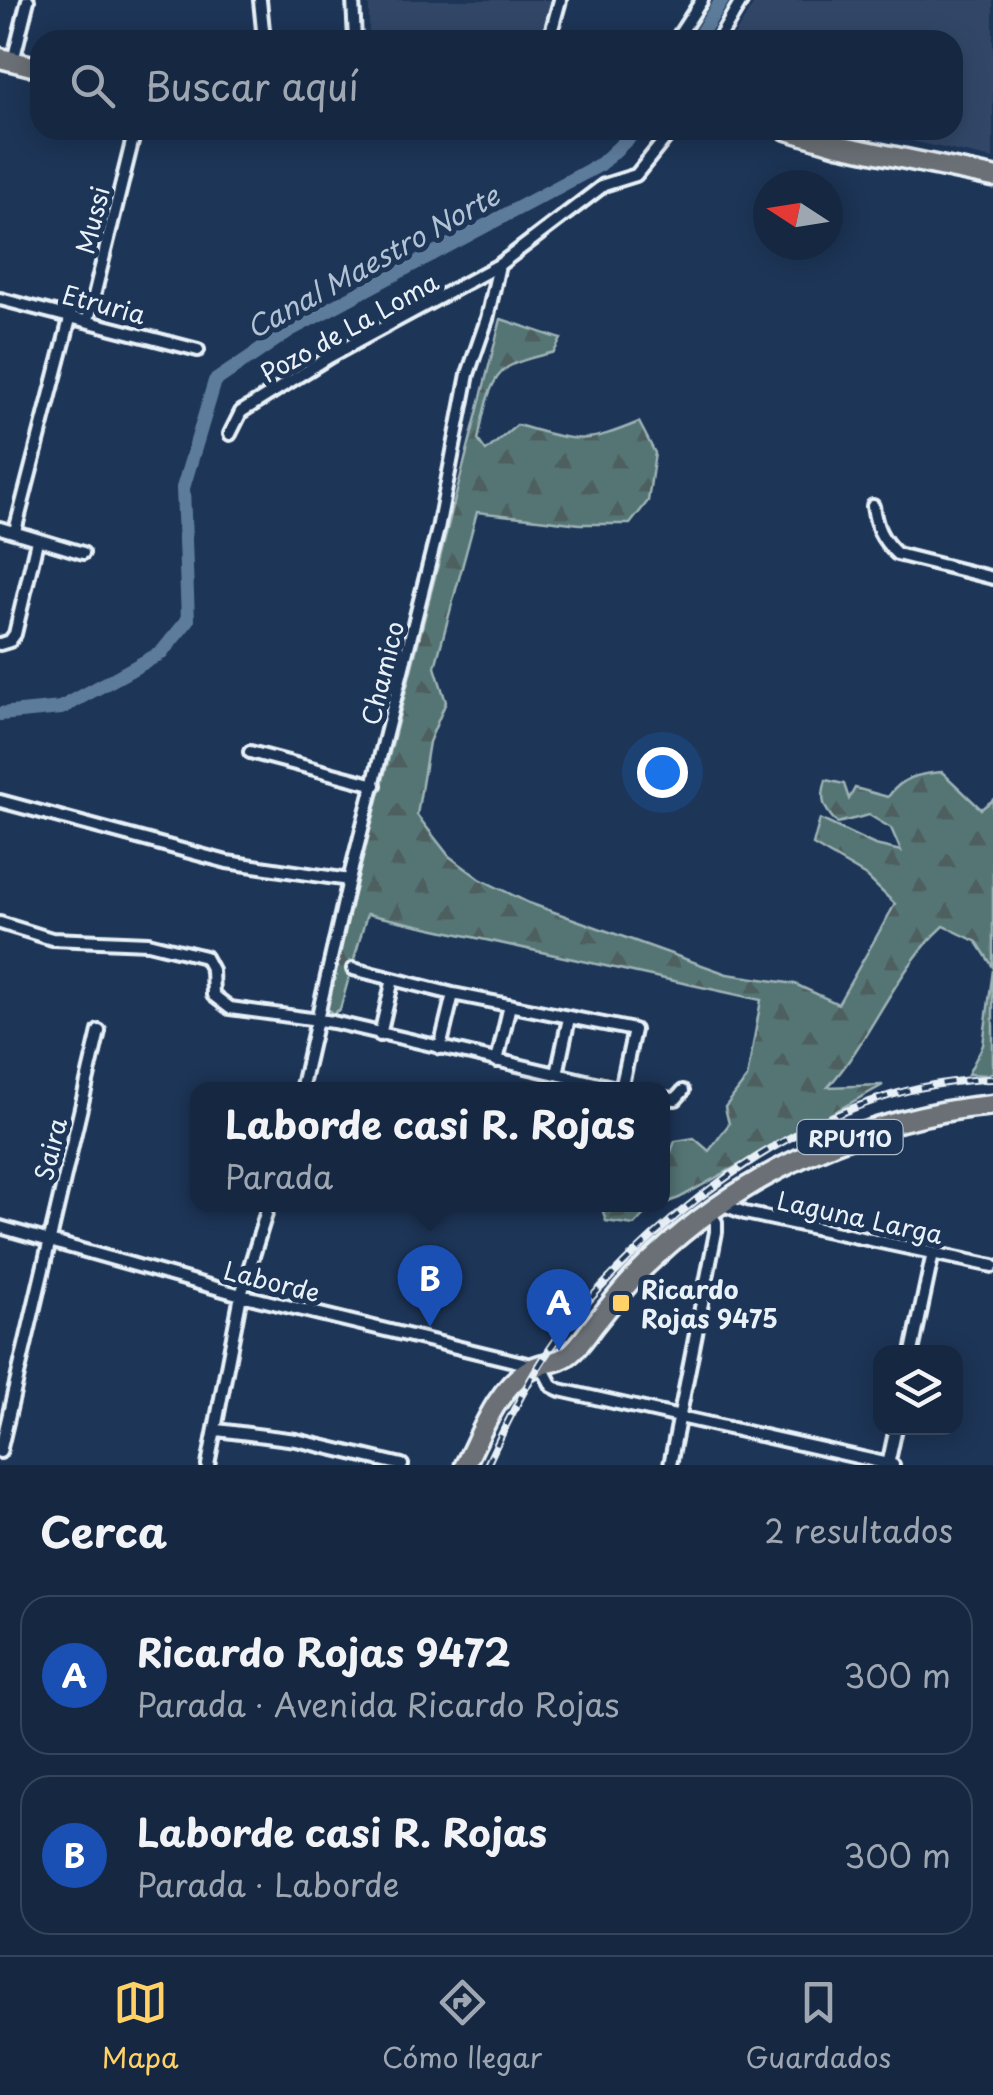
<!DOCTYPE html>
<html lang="es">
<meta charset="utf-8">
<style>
:root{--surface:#162841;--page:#23344c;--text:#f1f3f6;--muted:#9ea6b1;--line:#35445a;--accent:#ffd166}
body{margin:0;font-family:"Playpen Sans",sans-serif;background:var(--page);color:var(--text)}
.controls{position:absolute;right:30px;bottom:30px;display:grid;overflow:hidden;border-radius:20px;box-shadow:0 5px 25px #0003}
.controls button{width:90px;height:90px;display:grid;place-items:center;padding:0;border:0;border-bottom:2px solid var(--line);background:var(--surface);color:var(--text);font:50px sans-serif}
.compass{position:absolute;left:753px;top:170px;width:90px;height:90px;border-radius:50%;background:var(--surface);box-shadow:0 5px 25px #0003;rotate:282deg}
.you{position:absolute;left:662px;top:772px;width:35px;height:35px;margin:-25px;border:8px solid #fff;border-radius:50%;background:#1a73e8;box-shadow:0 0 0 15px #1a73e833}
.badge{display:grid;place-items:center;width:65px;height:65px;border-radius:50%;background:var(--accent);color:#fff;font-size:32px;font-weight:700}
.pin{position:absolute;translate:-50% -82px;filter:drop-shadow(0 2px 5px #0008)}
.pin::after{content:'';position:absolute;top:52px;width:35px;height:30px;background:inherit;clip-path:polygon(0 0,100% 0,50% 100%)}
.popup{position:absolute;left:190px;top:1082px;width:480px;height:130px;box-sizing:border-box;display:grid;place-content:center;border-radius:20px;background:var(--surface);filter:drop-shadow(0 2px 8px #0005);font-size:32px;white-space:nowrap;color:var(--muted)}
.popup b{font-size:38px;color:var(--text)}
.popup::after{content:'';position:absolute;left:50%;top:100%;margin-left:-20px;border:20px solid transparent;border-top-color:var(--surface)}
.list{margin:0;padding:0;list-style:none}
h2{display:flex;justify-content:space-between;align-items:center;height:130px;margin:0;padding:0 40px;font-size:42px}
h2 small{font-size:32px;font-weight:400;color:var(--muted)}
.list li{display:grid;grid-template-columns:65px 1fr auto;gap:30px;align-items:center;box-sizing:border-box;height:160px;margin:0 20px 20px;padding:0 20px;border:2px solid var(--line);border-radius:30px}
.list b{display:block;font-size:38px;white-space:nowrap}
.list p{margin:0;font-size:32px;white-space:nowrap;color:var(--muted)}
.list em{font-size:32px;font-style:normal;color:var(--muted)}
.icon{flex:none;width:55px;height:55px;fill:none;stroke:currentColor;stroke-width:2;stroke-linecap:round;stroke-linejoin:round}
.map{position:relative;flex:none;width:993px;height:1465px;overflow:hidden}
.search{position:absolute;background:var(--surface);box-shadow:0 5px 25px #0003;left:30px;right:30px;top:30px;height:110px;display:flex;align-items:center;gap:25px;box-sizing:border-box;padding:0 35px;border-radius:30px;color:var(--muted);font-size:38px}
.sheet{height:490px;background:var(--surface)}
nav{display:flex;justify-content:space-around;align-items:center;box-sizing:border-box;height:140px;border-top:2px solid var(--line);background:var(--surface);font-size:28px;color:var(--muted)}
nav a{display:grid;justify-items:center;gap:5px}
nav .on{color:var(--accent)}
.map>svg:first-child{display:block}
.built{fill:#304668}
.forest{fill:url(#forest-firs);stroke:#9eb3b6;stroke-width:2.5}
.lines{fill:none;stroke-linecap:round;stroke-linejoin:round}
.canal{stroke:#5d7c9c;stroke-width:14}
.minor-casing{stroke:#e8f1f8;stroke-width:18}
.primary-casing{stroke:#e8f1f8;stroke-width:25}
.minor{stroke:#1d3557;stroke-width:10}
.primary{stroke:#6b6f75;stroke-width:18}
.rail-casing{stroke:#e8f1f8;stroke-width:8}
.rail{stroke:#1d3557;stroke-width:4;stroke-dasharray:11;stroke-linecap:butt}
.poi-dot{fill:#ffd166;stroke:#1d3557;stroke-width:4}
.labels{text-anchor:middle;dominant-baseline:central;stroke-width:10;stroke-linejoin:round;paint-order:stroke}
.shield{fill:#1d3557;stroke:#abb9c8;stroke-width:2.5}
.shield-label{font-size:22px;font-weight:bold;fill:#e8f1f8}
.street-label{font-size:25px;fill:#e8f1f8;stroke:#1d3557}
.poi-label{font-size:25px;font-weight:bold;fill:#e8f1f8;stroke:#1d3557;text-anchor:start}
.water-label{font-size:28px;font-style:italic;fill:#b0c2d3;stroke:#1d3557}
</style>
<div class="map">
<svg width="993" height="1465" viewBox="0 0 993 1465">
<defs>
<pattern id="forest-firs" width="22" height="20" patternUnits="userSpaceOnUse" patternTransform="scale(2.5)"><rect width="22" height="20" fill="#557574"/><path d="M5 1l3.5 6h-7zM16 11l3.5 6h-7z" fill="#4e5e5f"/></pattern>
</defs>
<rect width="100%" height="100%" fill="#1d3557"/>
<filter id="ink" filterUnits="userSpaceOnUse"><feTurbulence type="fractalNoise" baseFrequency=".01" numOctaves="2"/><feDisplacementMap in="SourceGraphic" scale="20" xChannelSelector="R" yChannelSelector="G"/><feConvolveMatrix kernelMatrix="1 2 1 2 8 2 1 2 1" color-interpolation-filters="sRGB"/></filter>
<g filter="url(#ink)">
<path class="built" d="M 369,0 L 550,0 L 540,40 L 369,40 Z
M 756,0 L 993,0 L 993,159 L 861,130 L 953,130 L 953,40 L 731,40 Z"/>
<path class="forest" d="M 501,319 L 561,339 L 554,352 C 541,356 521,359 508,367 C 487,380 483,418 478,440 L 486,451 L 517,425 C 576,441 581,446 639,422 L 655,453 L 648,501 L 630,524 L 580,524 L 477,512 L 435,667 L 446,702 L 429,742 L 417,815 L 449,856 L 480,879 L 529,903 L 727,974 L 795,984 L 838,1004 L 895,904 L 866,876 L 813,845 L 820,819 L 875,845 L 901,851 L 891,828 L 869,815 L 837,823 C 823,808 820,800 826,780 L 844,784 L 849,799 L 855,788 L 888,797 C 902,777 918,774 942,772 L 981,809 L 993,800 L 993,967 L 977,942 L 944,926 C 895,970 872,1038 828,1087 L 883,1085 L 679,1198 L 663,1204 L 663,1165 L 666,1165 L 675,1141 L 694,1138 L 709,1151 L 729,1124 L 725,1107 L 747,1078 L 761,1000 L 367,914 L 340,1009 L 333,1014 L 325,1007 Z
M 993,970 L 993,1072 L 987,1075 L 968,1074 L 983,1045 Z
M 601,1205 L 601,1204 L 659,1205 L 650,1208 L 634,1225 L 606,1221 Z"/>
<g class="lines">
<path class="canal" d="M 697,40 L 722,0
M 0,714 L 61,708 L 161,653 L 188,620 L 183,488 L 215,381 L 290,330 L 601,164 L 637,130"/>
<defs>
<path id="minor" d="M 260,0 L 264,40
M 353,0 L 355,40
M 549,40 L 560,0
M 676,40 L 702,0
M 718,40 L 742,0
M 13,61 L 28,0
M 0,299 L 198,350
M 88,320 L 135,130
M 230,434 L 241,412 L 329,357 L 499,265 L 604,185 L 636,175 L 672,130
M 873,506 C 876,527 881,539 897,554 L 993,578
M 0,528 L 83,553
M 15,531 L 71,315
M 0,644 L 10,641 L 15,634 L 37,541
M 250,752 L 375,785
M 0,801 L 227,862 L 349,880
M 0,923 L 52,939 L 148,943 L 205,957 L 212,970 L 213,995 L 230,1008 L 333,1022 L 625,1090
M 353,969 L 453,994 L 634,1030 L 621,1089
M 380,1035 L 393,979
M 440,1048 L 453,994
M 497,1061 L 510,1005
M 557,1074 L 569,1018
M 301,1090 L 349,880 L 438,529 L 468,374 L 487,319 L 499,265
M 662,1098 L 676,1099 L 683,1091
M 721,1204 L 745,1213 L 993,1266
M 0,1227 L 241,1295 L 535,1366
M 912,1352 L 933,1253
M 541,1365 L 552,1386 L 560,1390 L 893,1465
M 217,1430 L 296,1440 L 402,1465
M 0,1452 L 99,1031
M 208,1465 L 241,1295 L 269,1204
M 670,1465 L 716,1232 L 716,1222 L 709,1212
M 888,1465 L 896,1428"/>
<path id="primary" d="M 0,58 L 40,68
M 787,130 L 838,145 L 993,177
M 465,1465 C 481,1434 497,1389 528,1370 C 541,1362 558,1364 570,1354 C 580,1346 587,1334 595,1324 C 614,1300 633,1276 656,1256 C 747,1171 869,1116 993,1105"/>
</defs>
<use href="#minor" class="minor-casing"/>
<use href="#primary" class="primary-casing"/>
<use href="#minor" class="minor"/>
<use href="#primary" class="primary"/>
<defs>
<path id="rail" d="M 487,1465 C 509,1418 534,1367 566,1327 C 667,1204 828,1082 993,1079"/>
</defs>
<use href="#rail" class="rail-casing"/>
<use href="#rail" class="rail"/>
</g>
</g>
<rect class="poi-dot" x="611" y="1293" width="20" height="20" rx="5"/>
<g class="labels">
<rect class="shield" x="797.5" y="1120" width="105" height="34" rx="8"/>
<g class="shield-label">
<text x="850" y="1137">RPU110</text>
</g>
<g class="street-label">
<text transform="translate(92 220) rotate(-76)">Mussi</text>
<text transform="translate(104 304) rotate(15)">Etruria</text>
<text transform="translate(349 327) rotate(-29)">Pozo de La Loma</text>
<text transform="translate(382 673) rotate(-76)">Chamico</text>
<text transform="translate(50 1149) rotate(-76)">Saira</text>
<text transform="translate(860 1217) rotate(12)">Laguna Larga</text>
<text transform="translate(272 1281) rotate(14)">Laborde</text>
</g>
<g class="poi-label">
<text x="641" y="1289">Ricardo<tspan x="641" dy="29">Rojas 9475</tspan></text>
</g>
<g class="water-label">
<text transform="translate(372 261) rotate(-29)">Canal Maestro Norte</text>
</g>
</g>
</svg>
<div class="controls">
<button><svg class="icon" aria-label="layers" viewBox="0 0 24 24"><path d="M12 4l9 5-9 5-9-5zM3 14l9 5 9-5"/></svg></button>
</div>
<svg class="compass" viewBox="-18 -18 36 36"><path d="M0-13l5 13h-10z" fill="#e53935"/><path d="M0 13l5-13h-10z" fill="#9ea6b1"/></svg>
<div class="you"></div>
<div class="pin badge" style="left:559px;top:1351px;background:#1a4fb4">A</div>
<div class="pin badge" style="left:430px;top:1327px;background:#1a4fb4">B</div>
<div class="popup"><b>Laborde casi R. Rojas</b>Parada</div>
<div class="search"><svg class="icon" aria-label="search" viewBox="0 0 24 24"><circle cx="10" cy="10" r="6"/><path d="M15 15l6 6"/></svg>Buscar aquí</div>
</div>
<section class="sheet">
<h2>Cerca<small>2 resultados</small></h2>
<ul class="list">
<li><span class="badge" style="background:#1a4fb4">A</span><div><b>Ricardo Rojas 9472</b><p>Parada · Avenida Ricardo Rojas</p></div><em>300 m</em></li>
<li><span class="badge" style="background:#1a4fb4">B</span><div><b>Laborde casi R. Rojas</b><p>Parada · Laborde</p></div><em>300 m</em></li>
</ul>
</section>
<nav>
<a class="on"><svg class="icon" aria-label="map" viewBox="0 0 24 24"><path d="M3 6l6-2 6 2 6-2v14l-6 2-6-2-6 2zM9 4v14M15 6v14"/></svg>Mapa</a>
<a><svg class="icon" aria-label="directions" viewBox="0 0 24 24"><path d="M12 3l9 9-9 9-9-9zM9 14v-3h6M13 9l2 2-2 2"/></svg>Cómo llegar</a>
<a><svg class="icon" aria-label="saved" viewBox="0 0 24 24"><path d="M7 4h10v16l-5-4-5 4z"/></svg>Guardados</a>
</nav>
